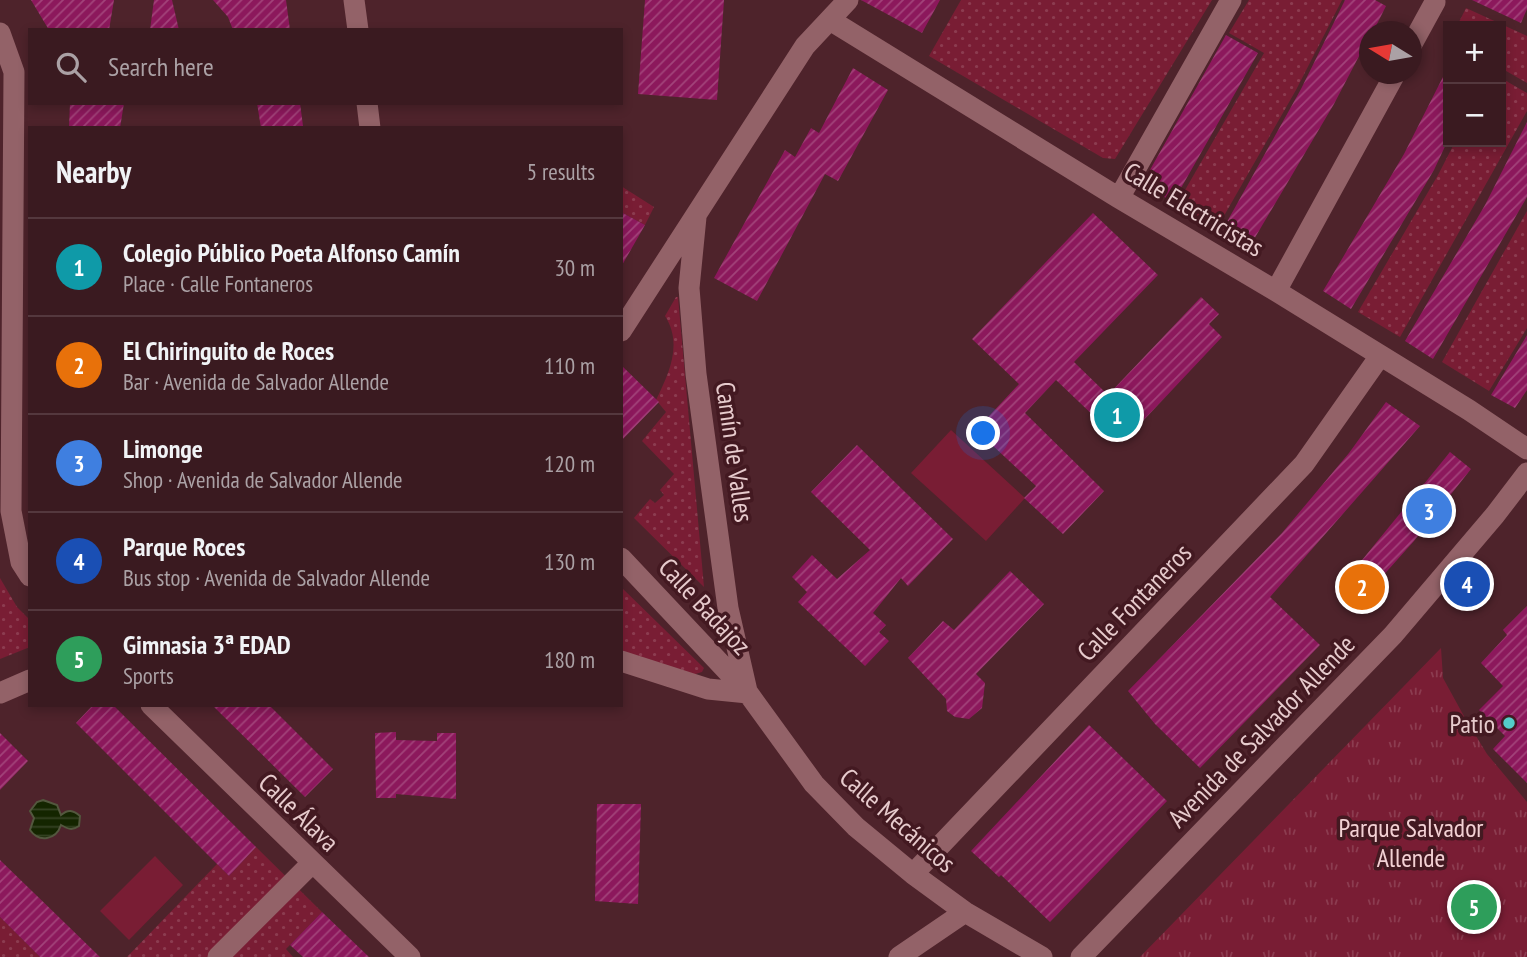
<!DOCTYPE html>
<meta charset="utf-8">
<style>
:root{--surface:#3a1a20;--page:#45272d;--text:#f1f3f6;--muted:#aba1a5;--line:#54383e;--accent:#54cdc8}
body{margin:0;font-family:"PT Sans Narrow",sans-serif;background:var(--page);color:var(--text)}
.controls{position:absolute;right:21px;top:21px;display:grid;overflow:hidden;border-radius:0px;box-shadow:0 4px 10px #0003}
.controls button{width:63px;height:63px;display:grid;place-items:center;padding:0;border:0;border-bottom:2px solid var(--line);background:var(--surface);color:var(--text);font:35px sans-serif}
.compass{position:absolute;left:1359px;top:21px;width:63px;height:63px;border-radius:50%;background:var(--surface);box-shadow:0 4px 10px #0003;rotate:281deg}
.you{position:absolute;left:984px;top:434px;width:24px;height:24px;margin:-18px;border:5px solid #fff;border-radius:50%;background:#1a73e8;box-shadow:0 0 0 10px #1a73e833}
.badge{display:grid;place-items:center;width:46px;height:46px;border-radius:50%;background:var(--accent);color:#fff;font-size:23px;font-weight:700}
.pin{position:absolute;translate:-50% -50%;border:4px solid #fff;box-shadow:0 2px 7px #0006}
.list{margin:0;padding:0;list-style:none}
h2{display:flex;justify-content:space-between;align-items:center;height:91px;margin:0;padding:0 28px;font-size:30px}
h2 small{font-size:23px;font-weight:400;color:var(--muted)}
.list li{display:grid;grid-template-columns:46px 1fr auto;gap:21px;align-items:center;box-sizing:border-box;height:98px;padding:0 28px;border-top:2px solid var(--line)}
.list b{display:block;font-size:26px;white-space:nowrap}
.list p{margin:0;font-size:23px;white-space:nowrap;color:var(--muted)}
.list em{font-size:23px;font-style:normal;color:var(--muted)}
.icon{flex:none;width:38px;height:38px;fill:none;stroke:currentColor;stroke-width:2;stroke-linecap:round;stroke-linejoin:round}
.map{position:relative;flex:none;width:1527px;height:957px;overflow:hidden}
.search{position:absolute;background:var(--surface);box-shadow:0 4px 10px #0003;left:28px;top:28px;width:595px;height:77px;display:flex;align-items:center;gap:18px;box-sizing:border-box;padding:0 24px;border-radius:0px;color:var(--muted);font-size:26px}
.panel{position:absolute;background:var(--surface);box-shadow:0 4px 10px #0003;left:28px;top:126px;width:595px;height:581px;border-radius:0px}
.map>svg:first-child{display:block}
.grass{fill:url(#grass-dots)}
.park{fill:url(#park-tufts)}
.pitch{fill:#791d34}
.water{fill:url(#water-rules);stroke:#53573e;stroke-width:2}
.building{fill:url(#building-hatch)}
.lines{fill:none;stroke-linecap:round;stroke-linejoin:round}
.street{stroke:#936268;stroke-width:21}
.poi-dot{fill:#54cdc8;stroke:#431921;stroke-width:2.5}
.labels{text-anchor:middle;dominant-baseline:central;stroke-width:7;stroke-linejoin:round;paint-order:stroke}
.street-label{font-size:26px;fill:#e7cbcd;stroke:#431921}
.poi-label{font-size:26px;fill:#e7cbcd;stroke:#431921;text-anchor:end}
.park-label{font-size:26px;fill:#f3d1d4;stroke:#431921}
</style>
<div class="map">
<svg width="1527" height="957" viewBox="0 0 1527 957">
<defs>
<pattern id="grass-dots" width="8" height="8" patternUnits="userSpaceOnUse" patternTransform="scale(1.75)"><rect width="8" height="8" fill="#791d34"/><path d="M2 2h.1M6 6h.1" fill="none" stroke="#8c3c50" stroke-width="1.8" stroke-linecap="round"/></pattern>
<pattern id="park-tufts" width="24" height="20" patternUnits="userSpaceOnUse" patternTransform="scale(1.75)"><rect width="24" height="20" fill="#791d34"/><path d="M3 7l-1-3M5 7V3M7 7l1-3M15 17l-1-3M17 17v-4M19 17l1-3" fill="none" stroke="#8c3c50"/></pattern>
<pattern id="water-rules" width="6" height="5" patternUnits="userSpaceOnUse" patternTransform="scale(1.75)"><rect width="6" height="5" fill="#142500"/><path d="M0 2.5h6" fill="none" stroke="#364324"/></pattern>
<pattern id="building-hatch" width="6" height="6" patternUnits="userSpaceOnUse" patternTransform="scale(1.75)"><rect width="6" height="6" fill="#8c185c"/><path d="M-1 1l2-2M0 6l6-6M5 7l2-2" fill="none" stroke="#a2437a"/></pattern>
</defs>
<rect width="100%" height="100%" fill="#4e232b"/>
<path class="grass" d="M 961,0 L 1212,0 L 1115,159 L 1103,158 L 929,56 Z
M 1249,0 L 1342,0 L 1296,90 L 1217,228 L 1177,204 L 1264,53 L 1229,33 Z
M 1466,8 L 1527,36 L 1527,83 L 1501,68 L 1501,26 L 1457,26 Z
M 1501,78 L 1527,93 L 1527,111 L 1400,337 L 1358,312 L 1438,175 L 1455,142 L 1501,142 Z
M 621,186 L 654,207 L 645,225 L 621,212 Z
M 1527,211 L 1527,328 L 1489,391 L 1442,362 Z
M 676,297 L 678,297 L 704,587 L 634,518 L 650,499 L 655,503 L 664,495 L 660,490 L 674,474 L 642,441 L 666,412 L 656,400 C 669,373 683,344 665,316 Z
M 0,578 L 17,607 L 30,620 L 30,647 L 0,659 Z
M 621,587 L 704,668 L 702,672 L 692,675 L 621,652 Z
M 256,847 L 322,912 L 286,949 L 293,957 L 127,957 L 217,864 L 229,876 Z
M 0,917 L 40,957 L 0,957 Z"/>
<path class="park" d="M 1441,648 L 1443,678 L 1465,718 L 1487,754 L 1527,802 L 1527,957 L 1140,957 Z"/>
<path class="pitch" d="M 951,430 L 1025,498 L 986,541 L 911,473 Z
M 155,856 L 183,885 L 129,940 L 100,911 Z
M1445 908a29 29 0 1 1 58 0a29 29 0 1 1-58 0Z"/>
<path class="water" d="M 43,800 L 57,805 L 61,815 C 68,809 73,810 80,816 L 79,826 C 72,831 68,829 61,825 C 56,840 39,843 30,830 L 34,818 L 30,811 L 37,802 Z"/>
<path class="building" d="M 31,0 L 114,0 L 109,30 L 49,30 Z
M 154,0 L 172,0 L 179,30 L 150,30 Z
M 213,0 L 286,0 L 290,30 L 233,30 L 228,17 Z
M 645,0 L 724,0 L 717,100 L 638,94 Z
M 861,0 L 940,0 L 922,33 Z
M 1345,0 L 1375,0 L 1386,6 L 1373,32 L 1369,32 L 1369,37 L 1334,104 L 1250,246 L 1223,229 L 1301,89 Z
M 1472,0 L 1527,0 L 1527,9 L 1521,23 Z
M 1226,35 L 1258,53 L 1173,202 L 1142,184 Z
M 1448,67 L 1448,140 L 1434,170 L 1351,309 L 1323,291 L 1404,154 Z
M 853,68 L 888,90 L 838,181 L 825,174 L 757,301 L 714,278 L 785,150 L 795,157 L 811,128 L 819,133 Z
M 70,103 L 124,103 L 120,128 L 69,128 Z
M 257,103 L 300,103 L 303,126 L 261,128 Z
M 1527,122 L 1527,197 L 1433,359 L 1405,341 L 1485,205 Z
M 621,212 L 645,225 L 621,267 Z
M 1093,213 L 1158,275 L 1074,362 L 1108,395 L 1201,297 L 1219,314 L 1209,324 L 1222,337 L 1125,440 L 1102,419 L 1100,422 L 1056,380 L 1025,413 L 1104,491 L 1063,534 L 1024,498 L 1036,486 L 976,430 L 1019,384 L 972,339 Z
M 1527,335 L 1527,390 L 1515,408 L 1491,395 Z
M 621,365 L 659,402 L 621,441 Z
M 1386,402 L 1420,426 L 1270,597 L 1320,645 L 1200,768 L 1155,724 L 1128,691 L 1282,533 L 1349,453 Z
M 857,445 L 953,539 L 908,586 L 901,578 L 873,613 L 886,625 L 879,632 L 889,641 L 865,666 L 798,602 L 807,592 L 792,577 L 812,555 L 837,579 L 870,550 L 811,492 Z
M 1450,452 L 1471,469 L 1414,541 L 1363,598 L 1345,581 Z
M 1010,571 L 1044,604 L 976,674 L 985,683 L 982,708 L 969,719 L 955,717 L 947,711 L 946,699 L 908,658 L 943,621 L 954,630 Z
M 1527,606 L 1527,783 L 1493,749 L 1505,736 L 1479,710 L 1503,686 L 1481,663 L 1507,635 L 1503,630 Z
M 93,705 L 113,705 L 256,847 L 229,876 L 76,723 Z
M 212,705 L 269,705 L 333,769 L 305,797 Z
M 1089,725 L 1167,801 L 1050,922 L 1001,875 L 999,877 L 971,851 Z
M 396,732 L 396,740 L 437,741 L 437,733 L 456,733 L 456,799 L 396,794 L 396,798 L 376,798 L 375,733 Z
M 0,733 L 28,761 L 0,790 Z
M 597,804 L 641,804 L 638,904 L 595,901 Z
M 0,860 L 100,957 L 40,957 L 0,917 Z
M 322,912 L 369,957 L 303,957 L 290,945 Z"/>
<g class="lines">
<path class="street" d="M 354,0 L 358,30
M 830,20 L 1119,198 L 1276,291 L 1469,410 L 1527,449
M 0,33 L 14,72 L 11,511 L 21,562 L 30,576
M 1412,44 L 1435,2
M 367,103 L 370,128
M 1119,198 L 1231,0
M 696,217 L 689,288 L 696,374 L 728,608 L 747,691
M 1276,291 L 1395,74
M 621,331 L 805,46 L 848,0
M 621,558 L 748,693 L 814,784 L 856,827 L 913,874 L 965,912 L 1042,957
M 621,661 L 708,689 L 748,693
M 0,693 L 30,680
M 151,705 L 410,957
M 913,874 L 1304,464 L 1380,356
M 218,957 L 312,863
M 899,957 L 965,912
M 1081,957 L 1393,635 L 1495,515 L 1527,473"/>
</g>
<circle class="poi-dot" cx="1509" cy="723" r="7"/>
<g class="labels">
<g class="street-label">
<text transform="translate(1194 209) rotate(31)">Calle Electricistas</text>
<text transform="translate(735 452) rotate(82)">Camín de Valles</text>
<text transform="translate(1134 602) rotate(-46)">Calle Fontaneros</text>
<text transform="translate(705 606) rotate(47)">Calle Badajoz</text>
<text transform="translate(1261 731) rotate(-46)">Avenida de Salvador Allende</text>
<text transform="translate(299 812) rotate(44)">Calle Álava</text>
<text transform="translate(898 820) rotate(41)">Calle Mecánicos</text>
</g>
<g class="poi-label">
<text x="1495" y="723">Patio</text>
</g>
<g class="park-label">
<text x="1411" y="827">Parque Salvador<tspan x="1411" dy="30">Allende</tspan></text>
</g>
</g>
</svg>
<div class="controls">
<button>+</button>
<button>−</button>
</div>
<svg class="compass" viewBox="-18 -18 36 36"><path d="M0-13l5 13h-10z" fill="#e53935"/><path d="M0 13l5-13h-10z" fill="#aba1a5"/></svg>
<div class="you"></div>
<div class="pin badge" style="left:1117px;top:415px;background:#0f9aa8">1</div>
<div class="pin badge" style="left:1362px;top:587px;background:#e8710a">2</div>
<div class="pin badge" style="left:1429px;top:511px;background:#3f7fe0">3</div>
<div class="pin badge" style="left:1467px;top:584px;background:#1a4fb4">4</div>
<div class="pin badge" style="left:1474px;top:907px;background:#2e9e5b">5</div>
<div class="search"><svg class="icon" aria-label="search" viewBox="0 0 24 24"><circle cx="10" cy="10" r="6"/><path d="M15 15l6 6"/></svg>Search here</div>
<section class="panel">
<h2>Nearby<small>5 results</small></h2>
<ul class="list">
<li><span class="badge" style="background:#0f9aa8">1</span><div><b>Colegio Público Poeta Alfonso Camín</b><p>Place · Calle Fontaneros</p></div><em>30 m</em></li>
<li><span class="badge" style="background:#e8710a">2</span><div><b>El Chiringuito de Roces</b><p>Bar · Avenida de Salvador Allende</p></div><em>110 m</em></li>
<li><span class="badge" style="background:#3f7fe0">3</span><div><b>Limonge</b><p>Shop · Avenida de Salvador Allende</p></div><em>120 m</em></li>
<li><span class="badge" style="background:#1a4fb4">4</span><div><b>Parque Roces</b><p>Bus stop · Avenida de Salvador Allende</p></div><em>130 m</em></li>
<li><span class="badge" style="background:#2e9e5b">5</span><div><b>Gimnasia 3ª EDAD</b><p>Sports</p></div><em>180 m</em></li>
</ul>
</section>
</div>
